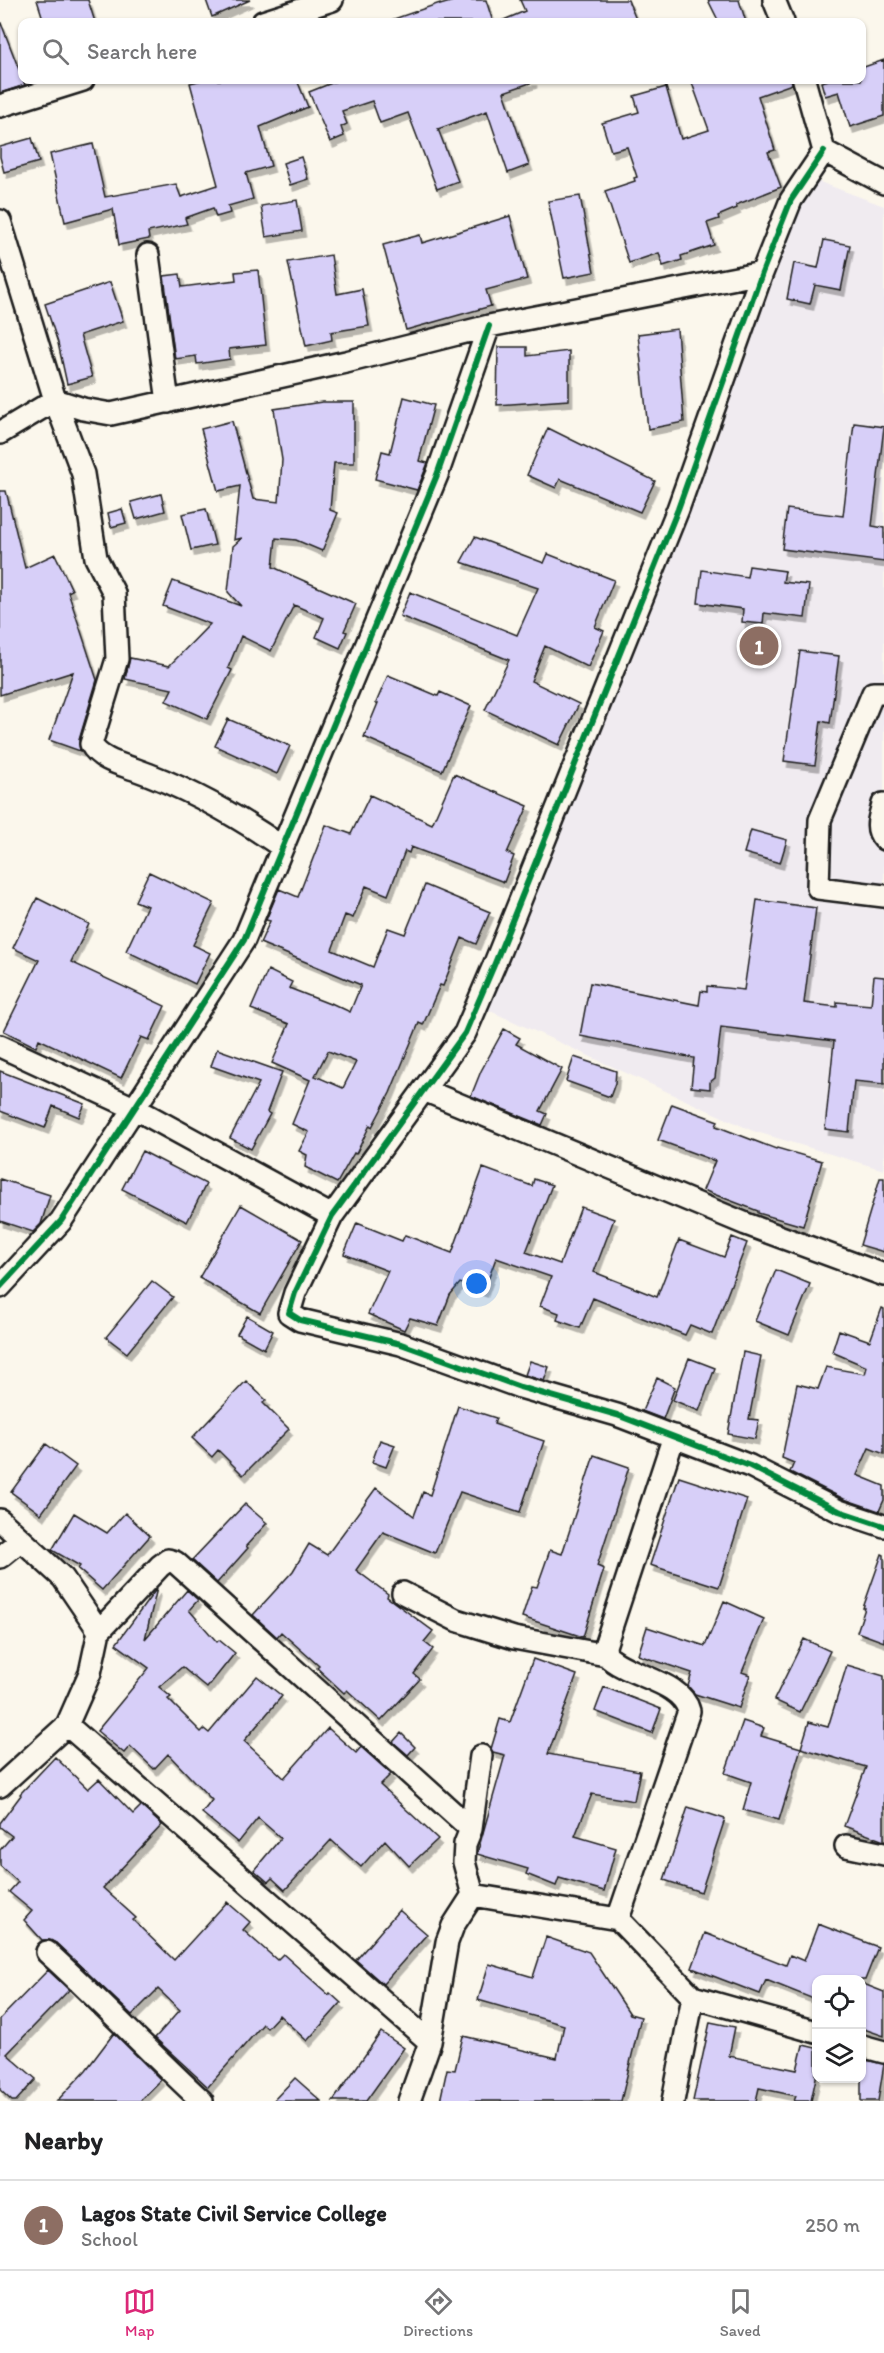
<!DOCTYPE html>
<style>
:root{--surface:#fff;--page:#f6f6f6;--text:#202124;--muted:#757577;--line:#e0e0e0;--accent:#db2777}
body{margin:0;font-family:Itim,sans-serif;background:var(--page);color:var(--text)}
.controls{position:absolute;right:18px;bottom:18px;display:grid;overflow:hidden;border-radius:12px;box-shadow:0 2px 4px #0004}
.controls button{width:54px;height:54px;display:grid;place-items:center;padding:0;border:0;border-bottom:2px solid var(--line);background:var(--surface);color:var(--text);font:30px sans-serif}
.you{position:absolute;left:477px;top:1284px;width:21px;height:21px;margin:-15px;border:4px solid #fff;border-radius:50%;background:#1a73e8;box-shadow:0 0 0 9px #1a73e833}
.badge{display:grid;place-items:center;width:39px;height:39px;border-radius:50%;background:var(--accent);color:#fff;font-size:20px;font-weight:700}
.pin{position:absolute;translate:-50% -50%;border:3px solid #fff;box-shadow:0 2px 6px #0006}
.list{margin:0;padding:0;list-style:none}
h2{display:flex;justify-content:space-between;align-items:center;height:78px;margin:0;padding:0 24px;font-size:26px}
h2 small{font-size:20px;font-weight:400;color:var(--muted)}
.list li{display:grid;grid-template-columns:39px 1fr auto;gap:18px;align-items:center;box-sizing:border-box;height:90px;padding:0 24px;border-top:2px solid var(--line)}
.list b{display:block;font-size:22px;white-space:nowrap}
.list p{margin:0;font-size:20px;white-space:nowrap;color:var(--muted)}
.list em{font-size:20px;font-style:normal;color:var(--muted)}
.icon{flex:none;width:33px;height:33px;fill:none;stroke:currentColor;stroke-width:2;stroke-linecap:round;stroke-linejoin:round}
.map{position:relative;flex:none;width:884px;height:2101px;overflow:hidden}
.search{position:absolute;background:var(--surface);box-shadow:0 2px 4px #0004;left:18px;right:18px;top:18px;height:66px;display:flex;align-items:center;gap:15px;box-sizing:border-box;padding:0 21px;border-radius:12px;color:var(--muted);font-size:22px}
.sheet{height:168px;background:var(--surface)}
nav{display:flex;justify-content:space-around;align-items:center;box-sizing:border-box;height:84px;border-top:2px solid var(--line);background:var(--surface);font-size:16px;color:var(--muted)}
nav a{display:grid;justify-items:center;gap:3px}
nav .on{color:var(--accent)}
.map>svg:first-child{display:block}
.built{fill:#f0ebf0}
.building{fill:#d7cff8;stroke:#1c1c1c;stroke-width:1.5;fill-rule:evenodd;filter:url(#shadow)}
.lines{fill:none;stroke-linecap:round;stroke-linejoin:round}
.minor-casing{stroke:#1c1c1c;stroke-width:26}
.minor{stroke:#fbf7ec;stroke-width:21}
.cycleway-casing{stroke:#fbf7ec;stroke-width:10}
.cycleway{stroke:#00873e;stroke-width:6}
</style>
<div class="map">
<svg width="884" height="2101" viewBox="0 0 884 2101">
<defs>
<filter id="shadow"><feDropShadow dx="3.5" dy="6" stdDeviation="0" flood-color="#0004"/></filter>
</defs>
<rect width="100%" height="100%" fill="#fbf7ec"/>
<filter id="ink" filterUnits="userSpaceOnUse"><feTurbulence type="fractalNoise" baseFrequency=".0167" numOctaves="2"/><feDisplacementMap in="SourceGraphic" scale="12" xChannelSelector="R" yChannelSelector="G"/><feConvolveMatrix kernelMatrix="1 2 1 2 8 2 1 2 1" color-interpolation-filters="sRGB"/></filter>
<g filter="url(#ink)">
<path class="built" d="M 809,178 L 884,206 L 884,1170 L 753,1131 L 486,1009 L 571,805 L 695,488 Z"/>
<path class="building" d="M 37,0 L 88,0 L 95,22 L 44,22 Z
M 206,0 L 250,0 L 212,17 Z
M 457,0 L 486,0 L 493,22 L 391,22 L 391,20 L 440,3 L 440,5 Z
M 520,0 L 628,0 L 637,22 L 499,22 L 525,11 Z
M 708,0 L 739,0 L 746,22 L 719,22 Z
M 1,23 L 25,85 L 0,93 L 0,24 Z
M 884,60 L 884,116 L 850,127 L 839,92 L 825,96 L 821,82 L 829,80 L 861,80 L 861,68 Z
M 202,80 L 297,80 L 308,107 L 260,127 L 271,166 L 246,173 L 253,199 L 228,206 L 230,213 L 216,217 L 213,208 L 185,218 L 187,224 L 148,232 L 149,239 L 119,245 L 113,209 L 65,222 L 50,154 L 93,144 L 105,197 L 176,184 L 181,197 L 218,185 L 190,83 Z
M 339,80 L 533,80 L 533,82 L 504,92 L 529,165 L 508,173 L 487,111 L 438,129 L 458,181 L 437,189 L 408,113 L 380,123 L 372,101 L 342,111 L 347,124 L 341,127 L 344,136 L 330,142 L 309,92 Z
M 702,80 L 792,80 L 792,84 L 758,96 L 775,150 L 768,152 L 781,187 L 736,205 L 737,208 L 718,216 L 719,219 L 707,223 L 714,245 L 681,256 L 682,260 L 663,266 L 659,253 L 629,263 L 605,191 L 635,181 L 634,178 L 637,177 L 627,147 L 611,151 L 602,123 L 639,112 L 634,96 L 666,87 L 681,139 L 709,130 L 692,83 Z
M 32,138 L 39,162 L 4,172 L 0,157 L 0,147 Z
M 301,157 L 308,179 L 290,185 L 283,163 Z
M 580,196 L 594,272 L 564,278 L 548,201 Z
M 297,200 L 302,231 L 266,237 L 261,206 Z
M 510,216 L 527,279 L 486,290 L 491,306 L 406,330 L 383,245 L 420,235 L 422,243 Z
M 824,240 L 850,245 L 841,290 L 815,285 L 810,304 L 787,299 L 794,263 L 818,268 Z
M 331,255 L 337,294 L 362,289 L 369,326 L 331,332 L 332,340 L 306,346 L 288,262 Z
M 258,270 L 266,345 L 229,349 L 230,359 L 197,364 L 196,356 L 175,359 L 164,276 L 180,274 L 182,287 L 236,280 L 235,272 Z
M 110,282 L 123,321 L 80,335 L 92,377 L 67,384 L 58,343 L 45,304 Z
M 677,329 L 684,422 L 648,429 L 638,334 Z
M 498,347 L 527,347 L 527,356 L 569,351 L 569,400 L 497,405 Z
M 404,397 L 434,405 L 419,461 L 428,463 L 417,490 L 375,479 L 382,451 L 390,453 Z
M 322,402 L 354,402 L 354,463 L 334,463 L 330,510 L 338,513 L 322,551 L 296,540 L 276,538 L 273,567 L 356,604 L 344,631 L 347,632 L 340,648 L 316,637 L 324,618 L 294,605 L 271,651 L 241,636 L 228,668 L 232,670 L 207,719 L 166,701 L 172,689 L 125,679 L 130,658 L 169,666 L 210,624 L 163,606 L 173,581 L 241,606 L 228,592 L 233,546 L 242,538 L 234,540 L 240,486 L 218,491 L 201,429 L 232,421 L 253,499 L 279,502 L 282,460 L 274,409 Z
M 854,423 L 884,427 L 872,526 L 884,528 L 884,562 L 782,549 L 787,509 L 843,516 Z
M 548,428 L 655,481 L 640,512 L 560,479 L 556,488 L 527,475 Z
M 0,491 L 6,491 L 25,568 L 55,554 L 72,590 L 68,592 L 97,680 L 79,740 L 80,751 L 49,740 L 73,672 L 0,695 Z
M 161,494 L 165,511 L 136,519 L 131,502 Z
M 122,509 L 126,523 L 111,527 L 108,513 Z
M 206,509 L 215,545 L 191,550 L 182,514 Z
M 475,537 L 544,563 L 548,554 L 614,580 L 595,627 L 604,631 L 588,667 L 545,646 L 531,681 L 579,704 L 559,745 L 485,710 L 509,660 L 400,616 L 410,592 L 517,635 L 538,588 L 461,562 Z
M 749,566 L 785,571 L 783,582 L 809,585 L 805,618 L 764,613 L 763,624 L 742,622 L 743,609 L 698,603 L 702,570 L 747,577 Z
M 800,651 L 839,656 L 830,723 L 821,721 L 815,765 L 784,761 Z
M 388,675 L 438,696 L 440,692 L 471,706 L 442,771 L 364,737 L 378,703 L 376,703 Z
M 228,719 L 290,746 L 277,774 L 215,746 Z
M 454,774 L 528,806 L 507,853 L 514,856 L 504,882 L 411,847 L 409,853 L 405,851 L 388,895 L 366,886 L 353,918 L 345,915 L 332,950 L 373,967 L 388,928 L 405,934 L 425,885 L 490,912 L 476,944 L 462,938 L 443,986 L 440,985 L 423,1025 L 419,1023 L 390,1093 L 372,1127 L 370,1125 L 356,1154 L 354,1153 L 337,1183 L 305,1167 L 307,1155 L 299,1151 L 309,1132 L 292,1124 L 310,1080 L 272,1063 L 289,1024 L 251,1009 L 268,970 L 292,982 L 289,988 L 330,1004 L 331,1003 L 350,1012 L 361,985 L 260,943 L 270,921 L 266,920 L 279,889 L 298,897 L 326,825 L 351,834 L 370,795 L 432,824 ZM 328,1051 L 356,1062 L 343,1088 L 315,1076 Z
M 751,830 L 787,840 L 780,863 L 744,853 Z
M 149,872 L 214,903 L 193,945 L 210,953 L 195,984 L 126,951 L 147,906 L 135,901 Z
M 37,898 L 89,924 L 71,962 L 165,1006 L 149,1040 L 141,1037 L 121,1078 L 39,1039 L 36,1047 L 4,1031 L 39,960 L 13,948 Z
M 757,900 L 816,908 L 804,1003 L 837,1007 L 837,1002 L 871,1005 L 874,976 L 884,977 L 884,1084 L 854,1081 L 849,1132 L 825,1129 L 834,1041 L 721,1027 L 715,1078 L 710,1082 L 710,1089 L 691,1087 L 694,1058 L 580,1036 L 590,983 L 699,1005 L 701,991 L 707,992 L 707,986 L 744,990 Z
M 504,1029 L 520,1038 L 516,1044 L 562,1069 L 540,1111 L 547,1114 L 542,1125 L 471,1096 L 481,1071 Z
M 217,1049 L 282,1072 L 267,1112 L 270,1114 L 251,1149 L 230,1138 L 259,1083 L 211,1066 Z
M 574,1057 L 616,1071 L 615,1083 L 610,1097 L 566,1081 Z
M 0,1071 L 85,1104 L 79,1117 L 53,1106 L 45,1128 L 0,1111 Z
M 672,1104 L 718,1121 L 716,1126 L 776,1149 L 777,1148 L 822,1161 L 803,1226 L 758,1213 L 758,1211 L 703,1190 L 715,1161 L 658,1140 Z
M 142,1151 L 206,1184 L 187,1222 L 122,1189 Z
M 483,1168 L 532,1186 L 534,1179 L 552,1185 L 526,1252 L 560,1264 L 581,1207 L 614,1219 L 594,1272 L 657,1297 L 679,1240 L 724,1257 L 732,1237 L 747,1243 L 712,1334 L 690,1325 L 685,1335 L 593,1298 L 580,1328 L 557,1320 L 559,1313 L 540,1306 L 551,1277 L 496,1258 L 484,1291 L 460,1283 L 450,1295 L 438,1326 L 410,1318 L 404,1330 L 368,1314 L 388,1271 L 344,1254 L 357,1223 L 402,1241 L 405,1235 L 452,1253 Z
M 880,1178 L 884,1178 L 884,1252 L 860,1245 Z
M 0,1179 L 50,1195 L 41,1224 L 33,1232 L 0,1221 Z
M 241,1205 L 302,1240 L 260,1313 L 199,1278 Z
M 776,1270 L 810,1284 L 789,1335 L 755,1321 Z
M 152,1281 L 173,1297 L 127,1353 L 106,1337 Z
M 882,1308 L 884,1309 L 884,1454 L 869,1448 L 857,1475 L 884,1486 L 884,1500 L 879,1511 L 844,1499 L 790,1472 L 794,1463 L 782,1458 L 797,1384 L 818,1389 L 826,1367 L 865,1374 L 867,1367 L 832,1352 L 839,1330 L 870,1341 Z
M 247,1316 L 273,1331 L 264,1349 L 237,1334 Z
M 743,1352 L 761,1356 L 749,1419 L 759,1420 L 755,1439 L 728,1434 Z
M 689,1358 L 715,1368 L 699,1411 L 673,1400 Z
M 530,1361 L 549,1367 L 544,1381 L 525,1375 Z
M 657,1378 L 675,1387 L 663,1419 L 642,1411 Z
M 246,1381 L 266,1400 L 263,1403 L 289,1429 L 243,1475 L 218,1450 L 212,1457 L 192,1438 Z
M 458,1406 L 496,1418 L 494,1424 L 544,1441 L 520,1512 L 460,1492 L 435,1553 L 383,1532 L 356,1570 L 388,1594 L 387,1597 L 433,1631 L 424,1642 L 433,1649 L 414,1674 L 420,1679 L 381,1721 L 347,1690 L 344,1693 L 317,1668 L 319,1666 L 281,1632 L 277,1637 L 253,1615 L 293,1571 L 309,1544 L 327,1555 L 376,1488 L 414,1516 L 423,1492 L 430,1495 Z
M 380,1440 L 395,1445 L 386,1467 L 372,1462 Z
M 46,1444 L 76,1466 L 41,1514 L 11,1492 Z
M 594,1455 L 629,1467 L 597,1566 L 604,1569 L 583,1637 L 522,1617 L 532,1586 L 537,1587 L 550,1550 L 562,1554 Z
M 679,1477 L 747,1499 L 719,1587 L 650,1565 Z
M 245,1504 L 267,1523 L 246,1546 L 248,1548 L 217,1583 L 192,1560 Z
M 74,1513 L 107,1533 L 125,1513 L 150,1536 L 102,1590 L 78,1569 L 80,1566 L 52,1550 Z
M 882,1554 L 884,1555 L 884,1642 L 857,1632 L 865,1608 L 863,1608 Z
M 157,1588 L 145,1639 L 187,1590 L 198,1600 L 189,1610 L 217,1642 L 219,1640 L 235,1653 L 207,1688 L 182,1667 L 159,1687 L 171,1697 L 168,1699 L 201,1732 L 204,1729 L 209,1733 L 257,1676 L 282,1696 L 244,1741 L 284,1778 L 328,1728 L 356,1753 L 361,1747 L 391,1774 L 380,1785 L 438,1839 L 409,1866 L 385,1840 L 361,1867 L 331,1840 L 285,1890 L 272,1878 L 268,1882 L 254,1870 L 281,1838 L 258,1818 L 238,1843 L 202,1813 L 212,1800 L 168,1754 L 154,1769 L 130,1746 L 124,1753 L 97,1731 L 149,1668 L 116,1644 Z
M 724,1601 L 764,1619 L 742,1672 L 750,1675 L 739,1708 L 695,1694 L 688,1686 L 692,1673 L 638,1655 L 647,1627 L 705,1646 Z
M 804,1639 L 830,1651 L 800,1712 L 774,1700 Z
M 533,1659 L 577,1675 L 548,1754 L 640,1771 L 634,1801 L 592,1794 L 575,1836 L 616,1848 L 604,1891 L 559,1878 L 556,1886 L 526,1874 L 528,1869 L 477,1854 L 505,1755 L 493,1752 L 491,1749 L 500,1719 L 510,1722 Z
M 847,1665 L 884,1676 L 884,1841 L 844,1826 L 866,1767 L 801,1748 L 809,1722 L 828,1727 Z
M 604,1687 L 661,1709 L 652,1733 L 595,1711 Z
M 743,1721 L 764,1728 L 761,1736 L 801,1748 L 779,1820 L 743,1810 L 751,1782 L 725,1773 Z
M 401,1733 L 415,1747 L 408,1755 L 393,1742 Z
M 55,1757 L 88,1789 L 99,1779 L 133,1814 L 141,1806 L 162,1825 L 103,1888 L 136,1918 L 133,1920 L 174,1960 L 227,1902 L 250,1922 L 243,1930 L 277,1960 L 283,1954 L 329,1995 L 330,1993 L 341,2003 L 307,2041 L 279,2015 L 267,2028 L 263,2024 L 208,2087 L 155,2038 L 180,2010 L 158,1989 L 132,2015 L 56,1943 L 49,1940 L 42,1940 L 24,1920 L 32,1911 L 9,1892 L 18,1882 L 0,1866 L 0,1850 L 12,1836 L 0,1827 L 0,1823 L 21,1795 L 20,1794 Z
M 688,1807 L 725,1819 L 701,1892 L 664,1880 Z
M 399,1910 L 427,1934 L 383,1984 L 356,1960 Z
M 818,1924 L 878,1947 L 865,1980 L 816,1980 L 816,2000 L 766,1980 L 760,1994 L 692,1968 L 705,1933 L 786,1965 L 790,1955 L 804,1961 Z
M 546,1937 L 589,1952 L 630,2014 L 641,2017 L 621,2101 L 440,2101 L 447,2069 L 455,2070 L 463,2036 L 557,2058 L 564,2025 L 478,2000 L 489,1964 L 533,1977 Z
M 48,1970 L 69,1990 L 7,2054 L 36,2079 L 16,2101 L 12,2101 L 0,2090 L 0,2019 Z
M 861,1983 L 884,1992 L 884,2036 L 861,2028 Z
M 710,2022 L 735,2027 L 729,2056 L 797,2070 L 803,2045 L 816,2048 L 816,2078 L 811,2101 L 794,2101 L 796,2096 L 759,2088 L 756,2101 L 693,2101 Z
M 381,2032 L 404,2048 L 366,2101 L 333,2101 Z
M 114,2033 L 161,2080 L 140,2101 L 57,2101 L 86,2070 Z
M 861,2059 L 884,2064 L 878,2101 L 861,2101 Z
M 295,2078 L 321,2101 L 273,2101 Z"/>
<g class="lines">
<defs>
<path id="minor" d="M 774,0 L 783,22
M 263,22 L 332,0
M 804,80 L 824,151 L 884,183
M 0,106 L 83,80
M 824,151 L 791,200 L 762,273 L 678,509 L 495,963 L 465,1033 L 332,1216 L 295,1293 L 289,1313 L 300,1320 L 401,1344 L 520,1387 L 617,1415 L 750,1466 L 839,1511 L 884,1526
M 0,221 L 55,400 L 83,474 L 96,558 L 114,593 L 117,659 L 91,744 C 99,759 119,764 134,769 C 188,788 236,815 282,847
M 148,255 L 168,402
M 0,433 L 55,400 L 83,409 L 111,414 L 346,362 L 489,326 L 762,273
M 884,693 L 873,693 L 820,820 L 818,888 L 884,896
M 883,804 C 880,817 874,828 884,839
M 0,1046 L 136,1109 L 332,1216
M 424,1090 L 746,1224 L 884,1275
M 0,1287 L 61,1221 L 244,940 L 437,475 L 489,326
M 0,1520 L 63,1578 L 99,1631 L 90,1673 L 67,1725 L 0,1786
M 0,1557 L 21,1540
M 403,1593 L 456,1620 L 514,1638 L 606,1655
M 99,1631 L 160,1566 L 168,1560 L 175,1562 L 471,1829
M 67,1725 L 430,2042
M 846,1846 L 884,1854
M 473,1895 L 618,1919 L 693,1997 L 816,2032
M 618,1919 L 689,1711 C 681,1680 628,1677 606,1655 L 605,1646 L 674,1436
M 47,1952 C 100,2000 149,2052 202,2101
M 862,2046 L 884,2052
M 409,2101 L 430,2042 L 447,1942 L 453,1926 L 473,1895 L 464,1862 L 465,1844 L 471,1829 L 481,1756
M 673,2101 L 693,1997"/>
</defs>
<use href="#minor" class="minor-casing"/>
<use href="#minor" class="minor"/>
<defs>
<path id="cycleway" d="M 824,151 L 791,200 L 762,273 L 678,509 L 495,963 L 465,1033 L 332,1216 L 295,1293 L 289,1313 L 300,1320 L 401,1344 L 520,1387 L 617,1415 L 750,1466 L 839,1511 L 884,1526
M 0,1287 L 61,1221 L 244,940 L 437,475 L 489,326"/>
</defs>
<use href="#cycleway" class="cycleway-casing"/>
<use href="#cycleway" class="cycleway"/>
</g>
</g>
</svg>
<div class="controls">
<button><svg class="icon" aria-label="locate" viewBox="0 0 24 24"><circle cx="12" cy="12" r="6"/><path d="M12 2v4M12 18v4M2 12h4M18 12h4"/></svg></button>
<button><svg class="icon" aria-label="layers" viewBox="0 0 24 24"><path d="M12 4l9 5-9 5-9-5zM3 14l9 5 9-5"/></svg></button>
</div>
<div class="you"></div>
<div class="pin badge" style="left:759px;top:646px;background:#8d6e63">1</div>
<div class="search"><svg class="icon" aria-label="search" viewBox="0 0 24 24"><circle cx="10" cy="10" r="6"/><path d="M15 15l6 6"/></svg>Search here</div>
</div>
<section class="sheet">
<h2>Nearby<small></small></h2>
<ul class="list">
<li><span class="badge" style="background:#8d6e63">1</span><div><b>Lagos State Civil Service College</b><p>School</p></div><em>250 m</em></li>
</ul>
</section>
<nav>
<a class="on"><svg class="icon" aria-label="map" viewBox="0 0 24 24"><path d="M3 6l6-2 6 2 6-2v14l-6 2-6-2-6 2zM9 4v14M15 6v14"/></svg>Map</a>
<a><svg class="icon" aria-label="directions" viewBox="0 0 24 24"><path d="M12 3l9 9-9 9-9-9zM9 14v-3h6M13 9l2 2-2 2"/></svg>Directions</a>
<a><svg class="icon" aria-label="saved" viewBox="0 0 24 24"><path d="M7 4h10v16l-5-4-5 4z"/></svg>Saved</a>
</nav>
